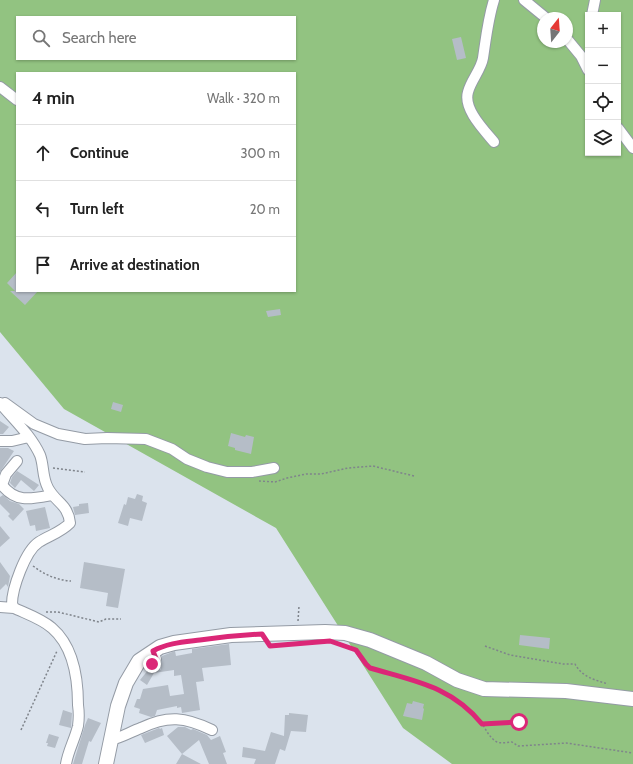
<!DOCTYPE html>
<meta charset="utf-8">
<style>
:root{--surface:#fff;--page:#f6f6f6;--text:#222;--muted:#767676;--line:#e0e0e0}
body{margin:0;font-family:Cabin,sans-serif;background:var(--page);color:var(--text)}
.controls{position:absolute;right:12px;top:12px;display:grid;overflow:hidden;border-radius:0px;box-shadow:0 1px 3px #0004}
.controls button{width:36px;height:36px;display:grid;place-items:center;padding:0;border:0;border-bottom:1px solid var(--line);background:var(--surface);color:var(--text);font:20px sans-serif}
.compass{position:absolute;left:537px;top:12px;width:36px;height:36px;border-radius:50%;background:var(--surface);box-shadow:0 1px 3px #0004;rotate:17deg}
.stop{position:absolute;width:12px;height:12px;margin:-9px;border:3px solid #db2777;border-radius:50%;background:#fff}
.stop.end{background:#db2777;border-color:#fff;box-shadow:0 1px 4px #0008}
.list{margin:0;padding:0;list-style:none}
h2{display:flex;justify-content:space-between;align-items:center;height:52px;margin:0;padding:0 16px;font-size:17px}
h2 small{font-size:13px;font-weight:400;color:var(--muted)}
.list li{display:grid;grid-template-columns:26px 1fr auto;gap:12px;align-items:center;box-sizing:border-box;height:56px;padding:0 16px;border-top:1px solid var(--line)}
.list b{display:block;font-size:15px;white-space:nowrap}
.list em{font-size:13px;font-style:normal;color:var(--muted)}
.icon{flex:none;width:22px;height:22px;fill:none;stroke:currentColor;stroke-width:2;stroke-linecap:round;stroke-linejoin:round}
.map{position:relative;flex:none;width:633px;height:764px;overflow:hidden}
.search{position:absolute;background:var(--surface);box-shadow:0 1px 3px #0004;left:16px;top:16px;width:280px;height:44px;display:flex;align-items:center;gap:10px;box-sizing:border-box;padding:0 14px;border-radius:0px;color:var(--muted);font-size:15px}
.panel{position:absolute;background:var(--surface);box-shadow:0 1px 3px #0004;left:16px;top:72px;width:280px;height:220px;border-radius:0px}
.map>svg:first-child{display:block}
.forest{fill:#92c381;fill-rule:evenodd}
.building{fill:#b5bdc7}
.lines{fill:none;stroke-linecap:round;stroke-linejoin:round}
.street-casing{stroke:#949ba5;stroke-width:12}
.secondary-casing{stroke:#949ba5;stroke-width:16}
.path{stroke:#7f848b;stroke-width:1.5;stroke-dasharray:2 2;stroke-linecap:butt}
.street{stroke:#fff;stroke-width:10}
.secondary{stroke:#fff;stroke-width:14}
.route{stroke:#db2777;stroke-width:5}
</style>
<div class="map">
<svg width="633" height="764" viewBox="0 0 633 764">
<rect width="100%" height="100%" fill="#dbe3ed"/>
<path class="forest" d="M 0,0 L 633,0 L 633,764 L 452,764 L 403,728 L 276,528 L 64,409 L 0,332 ZM 588,15 L 618,15 L 618,153 L 588,153 ZM 17,17 L 295,17 L 295,59 L 17,59 ZM 543,18 L 567,18 L 567,42 L 543,42 ZM 17,73 L 295,73 L 295,291 L 17,291 Z"/>
<path class="building" d="M 461,37 L 466,58 L 457,60 L 452,39 Z
M 17,272 L 17,291 L 38,291 L 25,305 L 10,291 L 15,291 L 7,283 Z
M 280,309 L 281,315 L 268,317 L 266,311 Z
M 113,402 L 123,405 L 121,412 L 111,409 Z
M 0,421 L 9,427 L 3,434 L 0,434 Z
M 231,433 L 245,437 L 246,435 L 254,437 L 251,454 L 235,450 L 235,448 L 228,446 Z
M 0,448 L 8,448 L 14,451 L 0,472 Z
M 17,471 L 25,476 L 39,485 L 34,491 L 21,480 L 15,488 L 10,483 L 12,477 Z
M 137,494 L 143,496 L 142,501 L 147,503 L 142,521 L 130,518 L 128,526 L 118,523 L 124,504 L 126,505 L 128,497 L 135,499 Z
M 3,495 L 10,501 L 19,504 L 24,509 L 13,521 L 8,516 L 10,514 L 0,504 L 0,497 Z
M 88,503 L 89,513 L 75,515 L 73,507 L 79,506 L 79,504 Z
M 45,507 L 50,528 L 36,531 L 35,525 L 30,526 L 26,511 Z
M 0,526 L 10,538 L 0,547 Z
M 0,562 L 10,576 L 8,587 L 6,584 L 0,590 Z
M 84,562 L 125,569 L 118,608 L 106,606 L 108,593 L 80,588 Z
M 520,635 L 550,638 L 549,649 L 519,645 Z
M 229,644 L 231,665 L 202,668 L 204,681 L 196,682 L 200,710 L 182,713 L 181,707 L 177,708 L 177,706 L 157,710 L 155,716 L 151,717 L 139,713 L 140,709 L 134,707 L 137,699 L 140,699 L 143,689 L 168,685 L 170,696 L 184,694 L 181,675 L 174,676 L 174,670 L 154,673 L 147,685 L 140,680 L 149,669 L 154,670 L 157,668 L 161,670 L 160,664 L 162,660 L 162,656 L 175,651 L 176,656 L 192,653 L 192,649 Z
M 413,701 L 424,704 L 423,708 L 424,709 L 422,720 L 403,716 L 407,703 L 412,704 Z
M 63,710 L 72,713 L 71,728 L 59,725 Z
M 289,713 L 308,715 L 306,732 L 291,731 L 285,751 L 280,749 L 275,764 L 254,764 L 256,759 L 242,757 L 243,747 L 265,751 L 271,732 L 284,736 L 285,715 L 289,715 Z
M 88,718 L 101,723 L 91,742 L 89,741 L 82,764 L 73,764 L 85,725 Z
M 178,727 L 185,727 L 191,730 L 193,729 L 207,735 L 211,740 L 220,736 L 226,752 L 223,753 L 227,764 L 209,764 L 199,740 L 182,754 L 201,764 L 176,764 L 182,754 L 167,736 Z
M 159,728 L 160,729 L 162,728 L 164,735 L 145,743 L 141,735 Z
M 49,734 L 59,737 L 55,748 L 47,746 L 48,743 L 46,743 Z"/>
<g class="lines">
<defs>
<path id="street" d="M 524,0 L 546,18
M 592,15 L 595,0
M 567,39 L 581,56 L 588,70
M 0,87 L 17,100
M 618,128 L 633,148
M 494,142 C 484,130 463,109 468,92 C 471,80 481,70 483,58 C 486,38 488,19 494,0
M 0,403 C 13,419 31,435 40,455 C 44,465 42,477 48,488 C 56,503 68,504 70,523 C 60,533 50,535 39,542 C 25,551 12,589 12,604 L 14,608 C 27,614 42,619 52,628 C 73,646 78,679 78,705 C 79,712 79,719 78,726 C 75,739 68,751 66,764
M 5,403 L 34,424 L 58,434 L 85,439 L 107,438 L 146,439 L 172,449 L 187,459 L 207,467 L 227,472 L 252,472 L 274,468
M 0,441 L 12,441 L 29,437
M 17,461 L 6,474 L 2,485 C 16,503 31,499 52,495
M 0,607 L 14,608
M 152,664 L 156,659 L 153,651
M 110,740 C 121,738 130,732 141,728 C 168,715 185,717 212,730"/>
<path id="secondary" d="M 106,764 L 118,706 L 126,683 L 139,661 L 160,647 L 174,643 L 231,635 L 325,632 L 345,633 L 370,640 L 426,663 L 457,680 L 484,689 L 566,691 L 633,699"/>
</defs>
<use href="#street" class="street-casing"/>
<use href="#secondary" class="secondary-casing"/>
<path class="path" d="M 53,468 L 85,472
M 259,481 L 275,482 L 287,478 L 306,474 L 321,474 L 348,468 L 373,466 L 414,476
M 33,566 C 45,575 57,580 71,581
M 46,612 L 58,612 L 99,622 L 106,619 L 121,619
M 298,621 L 299,606
M 485,646 L 510,655 L 563,664 L 575,664 C 582,677 595,680 608,684
M 349,647 C 361,651 361,660 370,668 C 401,677 433,682 459,702 C 466,708 474,714 480,721 C 485,727 489,738 497,742 C 502,744 507,742 512,742 L 518,746 L 566,743 L 633,753
M 483,724 L 525,722
M 21,730 L 57,651"/>
<use href="#street" class="street"/>
<use href="#secondary" class="secondary"/>
</g>
<g class="lines">
<path class="route" d="M 152,664 L 156,659 L 153,651 C 167,643 184,642 200,640 C 221,637 241,635 262,634 L 270,646 L 330,641 L 356,650 L 366,664 L 370,668 C 414,681 451,686 482,724 L 519,722"/>
</g>
</svg>
<div class="controls">
<button>+</button>
<button>−</button>
<button><svg class="icon" aria-label="locate" viewBox="0 0 24 24"><circle cx="12" cy="12" r="6"/><path d="M12 2v4M12 18v4M2 12h4M18 12h4"/></svg></button>
<button><svg class="icon" aria-label="layers" viewBox="0 0 24 24"><path d="M12 4l9 5-9 5-9-5zM3 14l9 5 9-5"/></svg></button>
</div>
<svg class="compass" viewBox="-18 -18 36 36"><path d="M0-13l5 13h-10z" fill="#e53935"/><path d="M0 13l5-13h-10z" fill="#767676"/></svg>
<div class="stop" style="left:519px;top:722px"></div>
<div class="stop end" style="left:152px;top:664px"></div>
<div class="search"><svg class="icon" aria-label="search" viewBox="0 0 24 24"><circle cx="10" cy="10" r="6"/><path d="M15 15l6 6"/></svg>Search here</div>
<section class="panel">
<h2>4 min<small>Walk · 320 m</small></h2>
<ul class="list">
<li><svg class="icon" aria-label="ahead" viewBox="0 0 24 24"><path d="M12 20V5M6 11l6-6 6 6"/></svg><div><b>Continue</b></div><em>300 m</em></li>
<li><svg class="icon" aria-label="left" viewBox="0 0 24 24"><path d="M17 20v-9H6M10 6l-5 5 5 5"/></svg><div><b>Turn left</b></div><em>20 m</em></li>
<li><svg class="icon" aria-label="arrive" viewBox="0 0 24 24"><path d="M6 21V4h12l-3 4 3 4H6"/></svg><div><b>Arrive at destination</b></div></li>
</ul>
</section>
</div>
